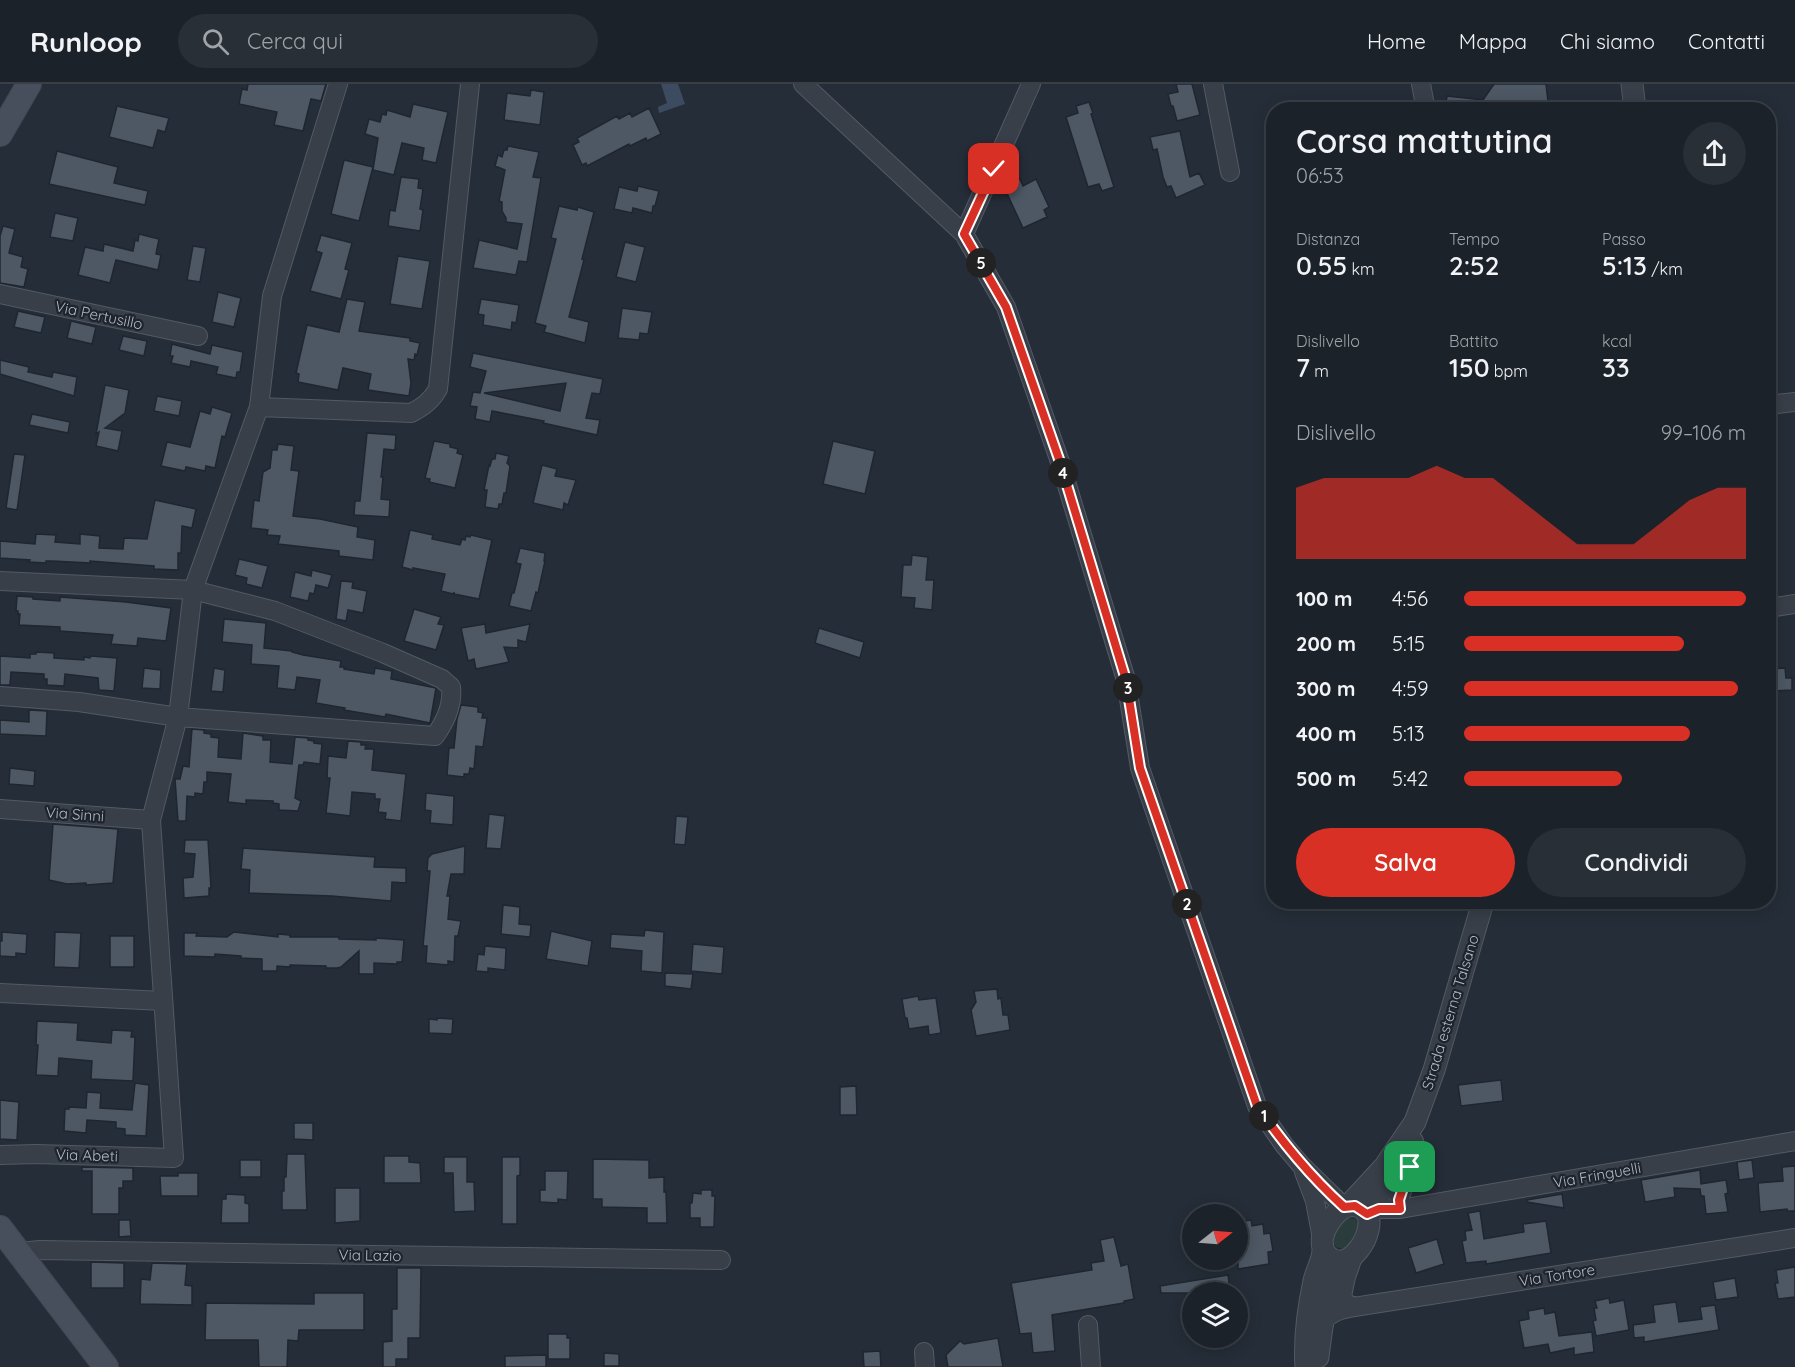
<!DOCTYPE html>
<html lang="it">
<head>
<meta charset="utf-8">
<style>
  body { margin:0; font-family:Quicksand,sans-serif; background:#292f36; color:#f1f3f6; height:100vh; display:flex; flex-direction:column; font-size:22px; white-space:nowrap }
  * { box-sizing:border-box; margin:0 }
  p { font-size:20px; color:#a0a4a8 }
  .icon { flex:none; width:33px; height:33px; fill:none; stroke:currentColor; stroke-width:2; stroke-linecap:round; stroke-linejoin:round }
  .map { position:relative; flex:1; overflow:hidden }
  .details { position:absolute; left:1266px; top:18px; width:510px; height:807px; display:flex; flex-direction:column; background:#1c222a; border-radius:24px; box-shadow:0 3px 15px #0003,0 0 0 2px #3a3f47 }
  .details>* { flex:none }
  .needle { width:39px; rotate:73deg }
  .buttons { position:absolute; left:1182px; top:1120px; display:grid; gap:12px }
  .buttons a { display:grid; place-items:center; width:66px; height:66px; border-radius:50%; background:#1c222a; box-shadow:0 3px 15px #0003,0 0 0 2px #3a3f47; font-size:30px }
  .pin { position:absolute; display:grid; place-items:center; width:51px; height:51px; color:#fff; margin:-26px; border-radius:12px; box-shadow:0 3px 9px #0006 }
  .km { position:absolute; width:30px; height:30px; margin:-15px; border-radius:50%; background:#222; color:#fff; font-size:16px; line-height:30px; text-align:center }
  .round { display:grid; place-items:center; flex:none; width:63px; height:63px; border-radius:32px; background:#292f36 }
  .overview { display:flex; align-items:center; justify-content:space-between; height:102px; padding:0 30px }
  h1 { font-size:33px; font-weight:600; line-height:45px }
  .stats { display:grid; grid-template-columns:repeat(3,1fr); gap:9px; height:102px; padding:6px 30px }
  .stats div { display:grid; align-content:center }
  .stats b { font-size:26px; font-weight:600 }
  .stats small { font-size:16px; font-weight:400 }
  .stats p { font-size:16px }
  .chart { height:168px; padding:12px 30px }
  .chart p { display:flex; justify-content:space-between }
  .chart svg { width:100%; height:108px; margin-top:6px; fill:#d93025; opacity:.7 }
  .button { display:flex; gap:12px; margin-top:auto; padding:12px 30px }
  .button a { flex:1; height:69px; border-radius:36px; background:#d93025; color:#fff; font-size:24px; font-weight:600; line-height:69px; text-align:center }
  .button a+a { background:#292f36; color:#f1f3f6 }
  ul { padding:0 30px; list-style:none; font-size:20px }
  li { display:grid; grid-template-columns:96px 72px 1fr; align-items:center; height:45px }
  li i { height:15px; border-radius:8px; background:#d93025 }
  header { display:flex; align-items:center; gap:36px; box-sizing:border-box; height:84px; padding:0 30px; background:#1c222a; border-bottom:2px solid #3a3f47 }
  header strong { font-size:28px }
  nav { display:flex; gap:33px; margin-inline-start:auto; font-size:21px }
  .search { width:420px; height:54px; background:#292f36; display:flex; align-items:center; gap:15px; box-sizing:border-box; padding:0 21px; border-radius:33px; color:#a0a4a8; font-size:22px }
  .map>svg:first-child { display:block }
</style>
</head>
<body>
<header>
<strong>Runloop</strong>
<div class="search"><svg class="icon" aria-label="search" viewBox="0 0 24 24"><circle cx="10" cy="10" r="6"/><path d="M15 15l6 6"/></svg>Cerca qui</div>
<nav><a>Home</a><a>Mappa</a><a>Chi siamo</a><a>Contatti</a></nav>
</header>
<div class="map">
<svg width="1795" height="1283" viewBox="0 0 1795 1283">
  <rect width="100%" height="100%" fill="#252d38"/>
  <path fill="#2a3c3c" d="M1345,1134l10,1 4,5v6l-12,18c-25,3 -9,-20 -2,-30z"/>
  <path fill="#3c4b60" d="M661,0h17l7,20 -26,9 -1,-6 9,-4z"/>
  <path fill="#4d5864" stroke="#1f2630" stroke-width="1.5" fill-rule="evenodd" d="M248,0h78l-5,17 -10,-2 -8,32 -29,-6 3,-13 -38,-8 3,-15 5,1z
    M1176,0h16l8,31 -23,6 -4,-15h-2l-3,-12 10,-2z
    M1494,0h52l3,26h-104l2,-14 36,4z
    M531,6l13,2 -4,33 -36,-5 3,-27 23,3z
    M1089,18l4,11 -2,1 23,73 -12,4 -3,-7 -11,3 -22,-70 12,-4 -2,-7z
    M413,20l35,8 -12,51 -14,-3 2,-12 -22,-5 -8,32 -21,-5 5,-32 -13,-4 4,-15 11,3 2,-8 4,1 1,-5 23,7z
    M117,22l52,12 -4,14 -7,-2 -5,18 -44,-11z
    M649,24l12,26 -14,7 -1,-3 -16,8 -1,-2 -42,22 -1,-3 -4,2 -9,-20 6,-3 -2,-4 40,-22 2,3 11,-6 2,4z
    M1180,47l10,46 9,-4 6,12 -29,13 -5,-12 -4,1 -4,-10 -6,-28 -4,1 -3,-13z
    M508,62l31,6 -6,25 8,1 -14,84 -8,-1 -3,14 -43,-7 6,-28 38,9 5,-25 -16,-2v-4l-4,-7v-9l-3,-1 6,-31 -10,-4 3,-11 4,2 2,-7h3z
    M57,67l61,16 -4,16 34,8 -3,14 -96,-21z
    M344,76l29,7 -14,54 -28,-7z
    M401,93l18,2 -1,9 5,1 -3,20 3,1 -3,21 -32,-5 2,-16 5,1z
    M1020,95l3,7 13,-7 13,28 -5,3 3,7 -24,11 -19,-41z
    M638,102l21,5 -4,15h-2l-1,7 -19,-5 -1,5 -18,-4 5,-22 18,4z
    M559,122l18,4 1,-3 16,5 -12,47 2,1 -15,57 20,5 -4,21 -41,-11 2,-6 -11,-3 21,-84 -5,-1z
    M55,129l23,5 -5,23 -23,-4z
    M3,142l12,3 -6,24 14,4 -2,10 7,2 -4,18 -24,-4v-47z
    M139,150l20,5 -3,15 5,1 -3,15 -42,-10 -6,23 -32,-8 7,-28 18,4 1,-7 29,7 2,-11 3,1z
    M321,151l31,8 -7,26 4,1 -8,29 -31,-8 12,-38 -6,-2z
    M625,158l20,5 -9,35 -20,-5z
    M193,162l13,2 -6,34 -13,-2z
    M398,172l32,5 -8,48 -32,-5z
    M218,208l23,6 -7,29 -22,-5z
    M347,215l18,3 -6,29 51,7v3l10,2 -3,12 -2,-1 -1,6 -6,-1 3,24 -2,13 -41,-6 3,-16 -28,-6 -5,22 -40,-8 1,-8 -3,-1 11,-48 32,7z
    M481,215l38,6 -3,18 -4,-1 -1,8 -28,-5 1,-10 -6,-1z
    M622,224l30,4 -4,22 -8,-1 -1,7 -21,-2z
    M18,227l27,6 -4,16 -27,-6z
    M71,237l25,6 -4,17 -25,-6z
    M123,252l24,5 -3,15 -25,-6z
    M172,260l38,10 2,-9 31,7 -3,20h-3l-1,6 -20,-4 2,-7 -27,-6 -1,6 -19,-4 2,-7h-3z
    M473,269l130,26 -3,15 -8,-1 -6,25 14,2 -3,15 -54,-12 1,-2 -52,-10 -2,11 -15,-3 2,-12 -7,-1 3,-14 7,1 6,-22 -16,-4zM566,299l-6,28 -76,-18z
    M0,276l29,7 -1,5 24,5 1,-5 24,5 -3,19 -74,-22z
    M105,301l24,5 -4,23 -20,15 17,3 -4,20 -22,-5 3,-14 -3,2z
    M157,312l25,5 -3,15 -25,-5z
    M212,323l20,6 -7,24 -3,-1 -7,32 -9,-2 -1,5 -19,-4 -1,4 -24,-5 6,-24 23,5 10,-36 10,3z
    M32,330l38,8 -2,11 -39,-8z
    M367,349l29,2 -1,15 -11,-1 -3,28h2l-2,22 9,1 -1,17 -35,-2 1,-14h5z
    M434,357l16,3v3l8,2 -1,4 6,2 -8,33 -26,-6 1,-3 -5,-1z
    M833,357l42,10 -10,43 -42,-10z
    M278,360l16,2 -3,24 8,1 -6,45 27,3 38,8 -1,10 18,3 -2,20 -34,-4v-5l-61,-7 2,-8 -13,-1 1,-5 -17,-2 3,-28 5,1 4,-29 7,-4 2,-18h5z
    M496,369l13,3 -2,7 3,3 -4,27h-2l-2,11h-3l-1,5 -13,-2 2,-17h-3l5,-25 1,1 2,-7h3z
    M14,370l11,1 -8,55 -11,-2z
    M542,381l15,4 -2,7 21,4 -8,25 -4,-2 -1,7 -30,-7z
    M155,416l41,9 -4,19 -10,-2 -1,27h-3v17l-24,-1v-3l-64,-5v2l-38,-2h-6v2l-17,-1 1,-2 -30,-2v-17l35,3 1,-10 20,1 -1,7 25,2v-10l20,2 -1,12 24,1 1,-11 23,1z
    M410,446l23,5 -1,4 28,6 2,-6 3,1 1,-4 4,1 1,-2 21,5 -13,59 -25,-5v-2l-1,2 -12,-3 4,-17 -32,-6v2l-11,-3z
    M520,464l25,5 -1,8h1l-7,32 -2,-1 -5,19 -22,-5 3,-13h2l7,-29 -5,-1z
    M912,471l16,2 -2,23h8l-2,30 -18,-2 1,-10 -14,-1 2,-32h8z
    M239,475l29,7 -6,22 -16,-4 1,-6 -12,-3z
    M312,486l20,5 -4,13 -12,-3 -2,9 -4,-1 -2,8 -18,-4 5,-25 16,4z
    M341,497l12,1 -1,6 15,3 -4,22 -15,-3 -2,11 -10,-2z
    M17,512l16,1v2l27,2v-4l66,5 45,6 -5,33 -28,-3 -1,8 -26,-2 2,-9 -53,-4v-4l-41,-2 1,-11h-2v-3h-2z
    M414,525l27,8 -3,7 6,1 -8,25 -32,-9z
    M224,535l42,4 -2,25 28,3v1l11,3 38,6 -1,6h4v2l30,5 1,-6 17,3 -1,8 45,9 -6,35 -44,-9 -1,3 -41,-7 1,-2 -29,-5 4,-23 -23,-3 -2,13 -18,-2 2,-22 -28,-2 1,-19 -30,-3z
    M485,540l1,9 44,-9 -4,18 -8,-2v8l-14,-1 5,15 -33,7 -2,-10 -6,2 -7,-33z
    M819,544l45,14 -4,16 -45,-15z
    M36,568l18,1v5l30,2v-3l6,1 1,-2 26,2 -3,33 -15,-1 -1,-12 -33,-4 -1,12 -17,-1v-6h-3v-5l-33,-2 -1,13h-10v-29l30,2v-4h6z
    M144,584l17,2 -1,19 -18,-1z
    M214,584l11,2 -2,22 -12,-1z
    M1785,584l1,10h6v12l-18,1 -1,-10 -5,1v-13z
    M461,621l17,2v5l5,1 -1,5h5l-4,29 -7,-1 -2,23 -4,-1 -1,6h-5v3l-17,-2 2,-27h5l3,-29z
    M29,626l18,1 -1,25 -46,-2v-14l29,2z
    M192,645l12,1v3l7,1v3l8,1 -1,19 23,2 2,-26 20,3v4h8l-1,22 22,2 3,-27 13,1v2l6,1v2l8,1 -2,20 -16,-2 -1,3h-4l-4,33 6,3 -3,10 -19,-1v-6l-6,-1v-2l-27,-1v4l-18,-2 3,-28 -24,-2v10h-3l-1,12 -8,-1v4l-8,-1 -1,25h-8l-3,-42h5l3,-13 6,1z
    M348,657l13,1v3h5l-1,4h9l-2,21 34,4 -5,47 -16,-2 1,-6 -8,-1 2,-13h-5v-5l-23,-2 -2,24 -24,-3 4,-35h-3l1,-22 18,2z
    M10,684l25,3 -1,15 -25,-2z
    M426,709l28,3 -1,29 -23,-2 1,-12 -6,-1z
    M489,730l16,2 -4,33 -15,-1z
    M676,732l12,1 -3,28 -11,-1z
    M53,740l65,5 -5,54 -27,2v-2l-19,1 -18,-4z
    M185,756h23l3,48h-2v8l-25,2 -1,-20 10,-1 2,-23 -11,-1z
    M465,762l-1,28h-13l-4,22h3l-2,23 13,2 -3,15h-3l-1,26 -6,-1v4l-22,-2 1,-17h-4l7,-75h-3l1,-13 4,-4z
    M243,764l132,9 -1,10 32,1v15l-14,-1 -1,19 -59,-5 -83,-3 1,-23 -9,-1z
    M503,821l17,2 -1,17 12,1 -1,12 -29,-3z
    M645,846l19,2 -2,41 -21,-2 1,-20 -32,-3 1,-14 33,2z
    M551,847l41,10 -4,25 -42,-7z
    M2,848l25,2 -1,20 -10,-1v4l-16,-1v-15h2z
    M55,848l26,1 -2,35 -25,-1z
    M234,848l44,5v-3l12,1v2h49v2l37,1v-2l28,2 -2,22h-5v2l-23,-1v11h-15v-23l-18,16 -4,1h-11v-2l-36,-1v2l-13,-1v5h-15v-12l-21,-1v-2l-26,-2v3l-31,-1v-23h13l-1,3 31,1z
    M110,852h24v31h-24z
    M693,860l31,3 -2,27 -31,-3z
    M485,862l21,2 -1,22 -17,-2v4l-12,-1 2,-17 6,1z
    M665,889l28,1 -2,15 -26,-3z
    M997,905l1,10 3,-1 2,17h5l2,15 -34,6 -5,-26 5,-8 -2,-11z
    M918,912l1,4 17,-2 5,35 -12,2 -1,-9 -19,3 -2,-11h-2l-3,-19z
    M437,934l16,1 -1,15 -23,-1v-14l8,1z
    M37,937l41,2 -1,17 34,3 1,-13 20,1 -1,6h4l-2,44 -42,-2 1,-18 -33,-3 -1,18 -22,-1 2,-30h-2z
    M1501,996l2,21 -42,5 -3,-21z
    M135,999l14,2 -3,51 -21,-1v-6l-9,-1v-6l-29,-2 -1,13 -22,-2 1,-22h4v-2l17,1 1,-16 14,1 -1,15 32,2z
    M856,1002l1,29h-17v-28z
    M0,1016l19,2 -2,38 -17,-1z
    M294,1039h19v17l-19,-1z
    M287,1070h18l2,56h-25v-19h2v-14h2z
    M384,1072h25v6l11,1 1,20h-37z
    M444,1073h23v25h7l1,29 -21,1 -1,-39h-9z
    M502,1073h18v18l-3,1v48h-15z
    M593,1075l56,1v18l15,-1v15h2l1,31h-20v-15l-45,-1v-8h-9z
    M240,1076h21v17h-21z
    M1752,1076l2,18 -15,2 -2,-18z
    M1795,1082v45h-8v-2l-27,3 -2,-29 25,-2 -1,-14z
    M82,1083l51,1v13h-10v7h-4v26h-27v-43h-10z
    M1700,1086l1,14 25,-4 2,13 -3,1 3,18 -22,2 -2,-18h-3l-1,-7 -26,-1 1,9 -30,5 -4,-22z
    M545,1087h23l-1,29 -9,-1v4l-18,-1v-12h5z
    M178,1089h20v23h-37l-1,-20h18z
    M335,1104h25v33l-25,2z
    M701,1106h11v6h3l-1,31h-14v-9h-10v-15h2l1,-10 8,1z
    M226,1110l19,1v8l4,1v19h-28l1,-24h4z
    M1562,1110l2,14 -37,-6v-2z
    M1480,1127l4,28 40,-7 -1,-8 23,-3 5,32 -65,11v-3l-20,2 -4,-22 4,-1 -1,-9 7,-1 -4,-17z
    M119,1136h11l1,16 -12,1z
    M1251,1136l1,6 11,-2 1,10 6,-1 3,18 -5,1 1,12 -31,5v-31h2l-2,-16z
    M1114,1153l7,29 7,-2 6,35 -10,2v2l-72,12 3,36 -22,2 -2,-20 -11,1 -9,-51 81,-13 -1,-7 13,-2 -4,-21z
    M1437,1155l7,25 -28,9 -8,-25z
    M91,1178l33,1v25h-33z
    M152,1179l35,1 -2,21 7,1v19l-52,-1 1,-25 9,1z
    M1795,1183v30l-17,2 -3,-16h3l-2,-13z
    M397,1184h24l-1,70h-12v21h-12v8h-13v-25l9,-1v-32h5z
    M1228,1191l2,14 -25,4h-44l-1,-7z
    M1735,1194l3,19 -22,3 -3,-18z
    M314,1209h50v37h-65l-1,11 -10,-1 -1,27h-28l-1,-27h-53l1,-37 108,1z
    M1609,1214l1,5 14,-3 5,30 -33,6 -3,-15 3,-1 -2,-12h3l-2,-7z
    M1676,1218l3,20 23,-3 -2,-12 15,-2 4,25 -75,12v-5l-10,1 -1,-13 22,-3 -2,-17z
    M1544,1224l1,6 10,-2 4,24 33,-4 2,20 -20,3v-7l-24,5 -2,-9 -24,4 -5,-27 10,-2 -1,-8z
    M548,1250h19v4h3v21h-22z
    M998,1254l5,29h-55l-2,-12 14,-14 4,3z
    M880,1267l1,16h-17l-1,-15z
    M604,1269l15,1v12h-15z
    M546,1271v12h-41v-11z"/>
  <g fill="none" stroke-linecap="round" stroke-linejoin="round">
    <defs>
      <path id="minor" d="M803,0l161,150 42,73 54,155 66,218 14,88 117,338 27,39 17,20 43,42
        M1213,0l17,88
        M1421,0l3,16
        M964,150l67,-150
        M0,210l198,42
        M1768,321l27,-3
        M259,323l152,6c12,-6 20,-12 27,-24l32,-305
        M0,497l193,9 82,21 108,42 59,26 9,8c2,17 -6,35 -16,49l-257,-19 -99,-15 -79,-6
        M1768,524l27,-4
        M0,725l151,11
        M0,909l163,8
        M0,1071l36,-1 138,4 -23,-338 27,-103 15,-127 66,-183 13,-111 66,-212
        M1304,1088l11,29 7,38
        M1400,1125l-1,-9 11,-33 4,-26
        M1367,1130l12,-5h21l395,-68
        M19,1168l21,-2 681,10
        M1353,1173l-7,20 -4,19 4,7 8,4
        M1323,1237c9,-9 18,-12 31,-14l441,-69
        M1088,1241l3,42
        M924,1268l1,15"/>
      <path id="tertiary" d="M1632,0l3,26
        M1349,1121l36,-39 30,-44 19,-52 49,-168
        M1366,1128l35,-44 4,-9
        M1318,1273c4,-33 8,-66 24,-96
        M1306,1283c-2,-29 2,-58 8,-86 2,-10 9,-21 9,-31 0,-5 -2,-8 0,-14 4,-16 24,-42 42,-25 16,17 -20,74 -42,39"/>
      <path id="secondary" d="M0,50l29,-50
        M0,1144l106,139"/>
    </defs>
    <use href="#minor" stroke="#535a64" stroke-width="20"/>
    <use href="#tertiary" stroke="#535a64" stroke-width="23"/>
    <use href="#secondary" stroke="#414852" stroke-width="26"/>
    <use href="#minor" stroke="#383f49" stroke-width="18"/>
    <use href="#tertiary" stroke="#383f49" stroke-width="21"/>
    <use href="#secondary" stroke="#474f5c" stroke-width="24"/>
  </g>
  <g fill="none" stroke-linecap="round" stroke-linejoin="round">
    <defs>
      <path id="route" d="M994,85l-30,65 42,73 54,155 66,218 14,88 117,338c27,38 52,69 87,101l11,-1 12,8 12,-5h21l-1,-9 11,-33"/>
    </defs>
    <use href="#route" stroke="#fff" stroke-width="12"/>
    <use href="#route" stroke="#d93025" stroke-width="8"/>
  </g>
  <g text-anchor="middle" dominant-baseline="central" stroke-width="4.5" stroke-linejoin="round" paint-order="stroke">
    <g font-size="15" fill="#b3bac5" stroke="#1d242e">
      <text transform="translate(99 231) rotate(12)">Via Pertusillo</text>
      <text transform="translate(75 730) rotate(4)">Via Sinni</text>
      <text transform="translate(1450 928) rotate(-73)">Strada esterna Talsano</text>
      <text transform="translate(87 1071) rotate(2)">Via Abeti</text>
      <text transform="translate(1597 1091) rotate(-10)">Via Fringuelli</text>
      <text transform="translate(370 1171) rotate(1)">Via Lazio</text>
      <text transform="translate(1557 1191) rotate(-9)">Via Tortore</text>
    </g>
  </g>
</svg>
<div class="buttons">
<a><svg class="needle" viewBox="-14 -14 28 28"><path d="M0-13l5 13h-10z" fill="#e53935"/><path d="M0 13l5-13h-10z" fill="#a0a4a8"/></svg></a>
<a><svg class="icon" aria-label="layers" viewBox="0 0 24 24"><path d="M12 4l9 5-9 5-9-5zM3 14l9 5 9-5"/></svg></a>
</div>
<div class="pin" style="left:1410px;top:1083px;background:#1e9e55"><svg class="icon" aria-label="arrive" viewBox="0 0 24 24"><path d="M6 21V4h12l-3 4 3 4H6"/></svg></div>
<div class="pin" style="left:994px;top:85px;background:#d93025"><svg class="icon" aria-label="check" viewBox="0 0 24 24"><path d="M5 12l5 5 9-10"/></svg></div>
<b class="km" style="left:1264px;top:1032px">1</b>
<b class="km" style="left:1187px;top:820px">2</b>
<b class="km" style="left:1128px;top:604px">3</b>
<b class="km" style="left:1063px;top:389px">4</b>
<b class="km" style="left:981px;top:179px">5</b>
<section class="details">
<div class="overview"><div><h1>Corsa mattutina</h1><p>06:53</p></div><a class="round"><svg class="icon" aria-label="share" viewBox="0 0 24 24"><path d="M12 15V3M7 8l5-5 5 5M5 13v7h14v-7"/></svg></a></div>
<div class="stats">
<div><p>Distanza</p><b>0.55<small> km</small></b></div>
<div><p>Tempo</p><b>2:52</b></div>
<div><p>Passo</p><b>5:13<small> /km</small></b></div>
</div>
<div class="stats">
<div><p>Dislivello</p><b>7<small> m</small></b></div>
<div><p>Battito</p><b>150<small> bpm</small></b></div>
<div><p>kcal</p><b>33</b></div>
</div>
<div class="chart"><p><span>Dislivello</span>99–106 m</p>
<svg viewBox="0 0 160 44" preserveAspectRatio="none"><path d="M0 44V15L10 11L20 11L30 11L40 11L50 6L60 11L70 11L80 20L90 29L100 38L110 38L120 38L130 29L140 20L150 15L160 15V44z"/></svg>
</div>
<ul>
<li><b>100 m</b>4:56<i style="width:100%"></i></li>
<li><b>200 m</b>5:15<i style="width:78%"></i></li>
<li><b>300 m</b>4:59<i style="width:97%"></i></li>
<li><b>400 m</b>5:13<i style="width:80%"></i></li>
<li><b>500 m</b>5:42<i style="width:56%"></i></li>
</ul>
<div class="button"><a>Salva</a><a>Condividi</a></div>
</section>
</div>
</body>
</html>
